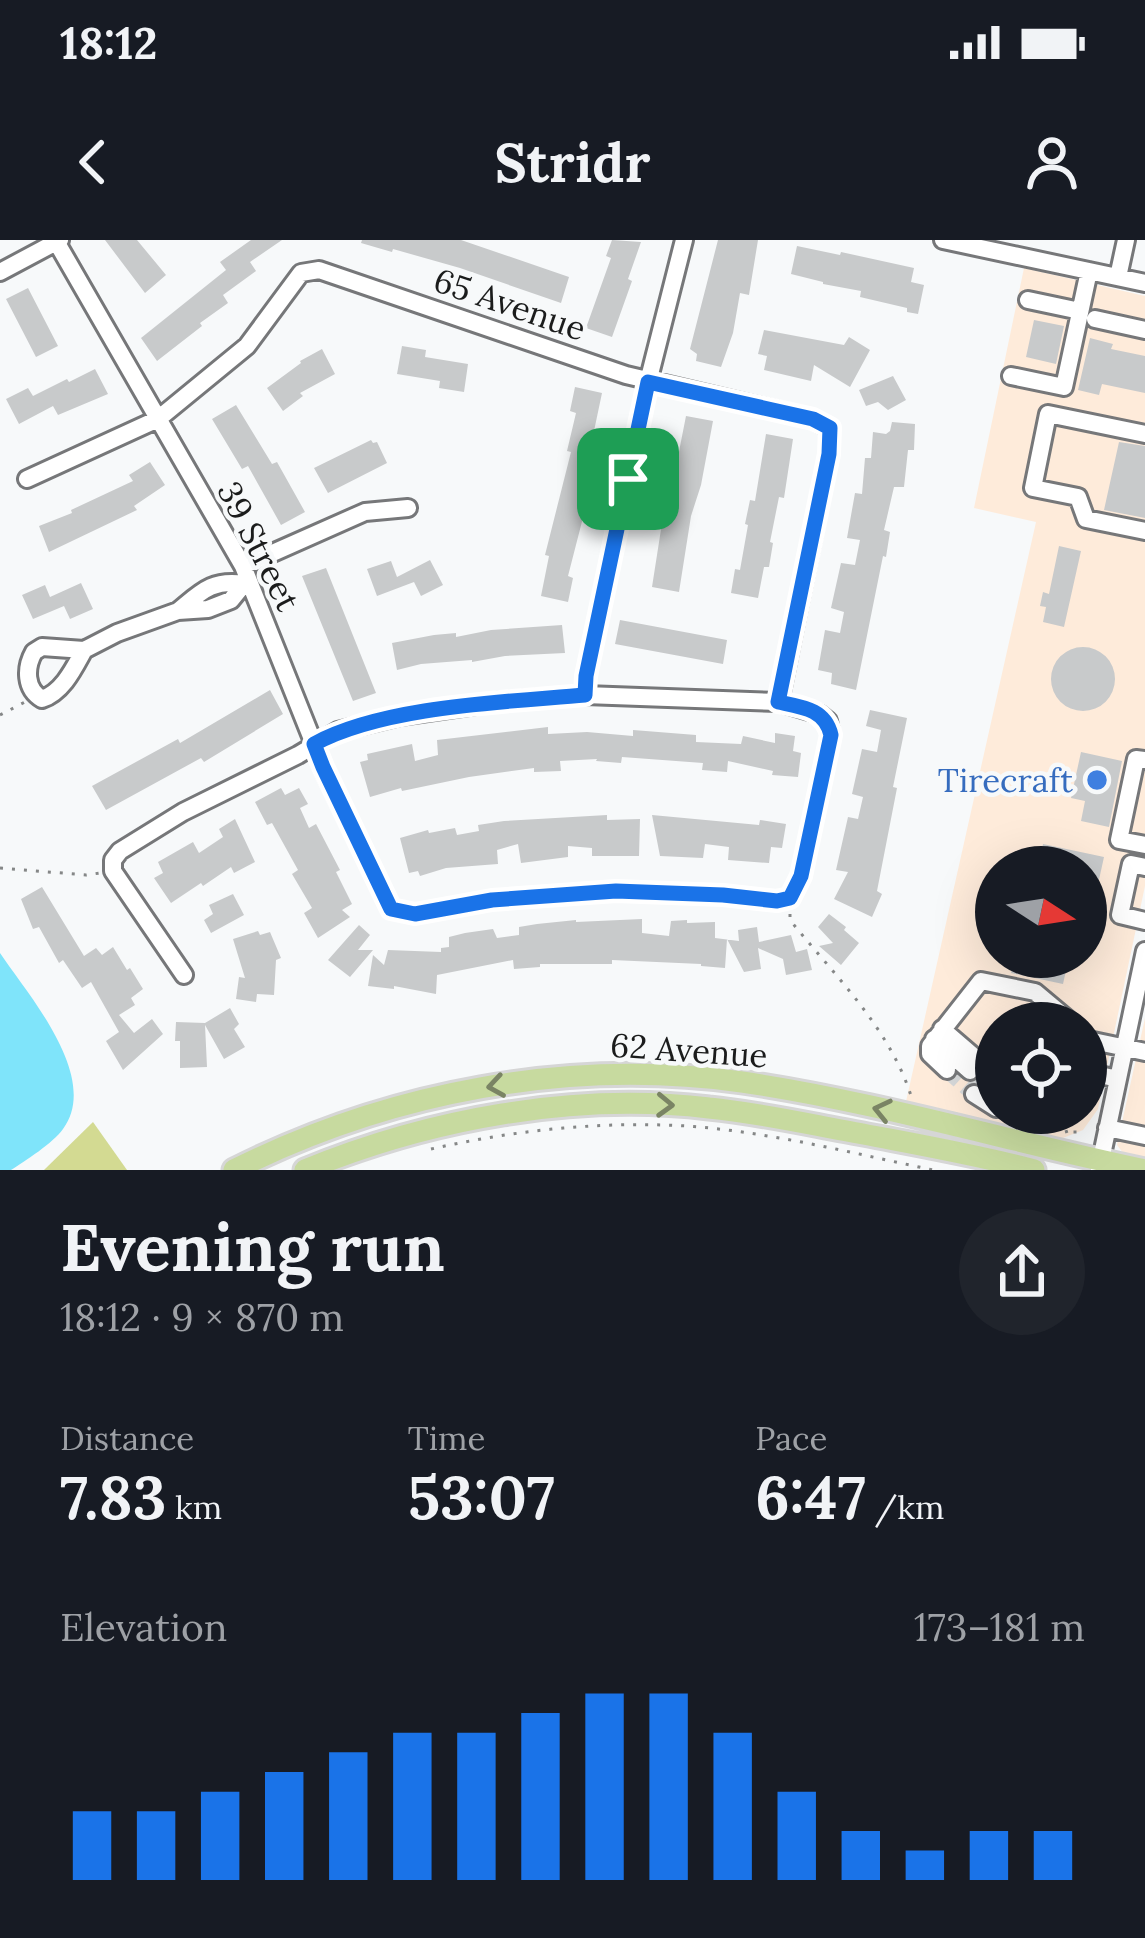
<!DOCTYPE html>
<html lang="en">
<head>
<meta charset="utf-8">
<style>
  body { margin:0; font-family:Lora,serif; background:#20242c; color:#f1f3f6; height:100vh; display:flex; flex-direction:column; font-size:45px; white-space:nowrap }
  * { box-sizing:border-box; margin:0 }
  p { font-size:39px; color:#9ea1a6 }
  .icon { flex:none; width:66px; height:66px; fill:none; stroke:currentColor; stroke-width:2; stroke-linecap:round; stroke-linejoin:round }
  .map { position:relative; height:930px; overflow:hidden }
  .details { display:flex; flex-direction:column; background:#171b24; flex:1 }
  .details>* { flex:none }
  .needle { width:78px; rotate:102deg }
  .controls { position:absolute; left:975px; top:606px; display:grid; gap:24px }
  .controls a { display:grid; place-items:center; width:132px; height:132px; border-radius:50%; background:#171b24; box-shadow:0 12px 48px #0002; font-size:60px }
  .pin { position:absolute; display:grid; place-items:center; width:102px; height:102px; color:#fff; margin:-51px; border-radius:24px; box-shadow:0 6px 18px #0006 }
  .round { display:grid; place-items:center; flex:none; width:126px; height:126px; border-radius:63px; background:#20242c }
  .headline { display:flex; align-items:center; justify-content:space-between; height:204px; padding:0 60px }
  h1 { font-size:66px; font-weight:800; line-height:90px }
  .metrics { display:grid; grid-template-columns:repeat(3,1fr); gap:18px; height:204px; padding:12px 60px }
  .metrics div { display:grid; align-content:center }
  .metrics b { font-size:60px; font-weight:800 }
  .metrics small { font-size:33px; font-weight:400 }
  .metrics p { font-size:33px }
  .chart { height:336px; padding:24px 60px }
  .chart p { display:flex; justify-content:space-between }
  .chart svg { width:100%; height:216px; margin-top:12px; stroke:#1a73e8; stroke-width:6 }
  .status { display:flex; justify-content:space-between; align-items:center; height:84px; padding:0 60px; background:#171b24; direction:ltr }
  .status svg { height:33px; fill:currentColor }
  header { display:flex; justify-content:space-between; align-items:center; height:156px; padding:0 60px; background:#171b24; font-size:54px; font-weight:800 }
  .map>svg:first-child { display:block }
</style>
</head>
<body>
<div class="status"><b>18:12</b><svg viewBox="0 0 49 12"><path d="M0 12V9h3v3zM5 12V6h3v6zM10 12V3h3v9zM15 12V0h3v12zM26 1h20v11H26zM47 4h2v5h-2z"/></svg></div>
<header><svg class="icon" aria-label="back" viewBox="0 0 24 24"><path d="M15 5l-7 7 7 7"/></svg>Stridr<svg class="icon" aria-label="person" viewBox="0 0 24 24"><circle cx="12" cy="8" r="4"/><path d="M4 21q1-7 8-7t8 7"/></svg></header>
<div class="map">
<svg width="1145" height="930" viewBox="0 0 1145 930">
  <rect width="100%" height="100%" fill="#f7f9fa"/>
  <path fill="#feebda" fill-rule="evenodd" d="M1024,28l121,28v590l-47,223 -15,21 -20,8 -18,-2 -140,-30 131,-584 -62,-14zM996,627h90v90h-90zM996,783h90v90h-90z
    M1145,778v143l-18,-3 -10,-13z"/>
  <path fill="#d3da92" d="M93,882l34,48h-83z"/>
  <path fill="#7fe4fa" d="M0,713c28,42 101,124 63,176 -10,14 -38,32 -52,41h-11z"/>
  <path fill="#c8cacb" d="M105,0h32l29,35 -21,18z
    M251,0h31l-32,22 6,9 -33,24 5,8 -28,20 2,3 -45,35 -16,-23 85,-68 -6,-8z
    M362,0h99l108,37 -8,26 -101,-35 -67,-19 -1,3 -31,-9z
    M612,0l29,2 -13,37 4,2 -20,56 -26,-9 25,-70 -5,-2z
    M718,0h40l-9,55 -9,-2 -7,40 -12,34 -25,-6 1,-7 -7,-5z
    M797,6l43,9 1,-3 73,16 -3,14 13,3 -6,29 -11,-2v-4l-47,-11 1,-6 -38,-7v-2l-32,-8z
    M28,48l30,58 -22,11 -30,-58z
    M1034,80l30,6 -8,38 -30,-7z
    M764,90l80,15 5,-8 21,13 -20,37 -36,-22 -3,16 -47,-11 3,-14 -9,-2z
    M1090,98l23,6 -2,5 34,7v37l-43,-9 -3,11 -21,-5z
    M402,106l24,4 -1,7 43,7 -4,28 -25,-4 1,-7 -43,-7z
    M322,109l13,25 -35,19 3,3 -20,15 -16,-23 34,-25 -1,-2z
    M95,129l13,25 -50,21 -5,-9 -34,18 -13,-25 22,-11 5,8 34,-17 2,3z
    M893,136l13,24 -18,10 -10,-8 -12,4 -7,-16z
    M575,147l27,6 -8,38 6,2 -7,33 3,1 -28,109 5,2 -5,24 -27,-6 8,-40 -4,-1 26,-103 -4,-1 9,-38 -6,-2z
    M236,165l36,59 5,-2 28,50 -24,13 -33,-59 -6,3 -30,-50z
    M686,176l27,5 -12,64 -10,31 -12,76 -27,-5 10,-64 10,-36z
    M892,182l23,2 -1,26h-6l-4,37h-10l-10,43 6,2 -4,25 -3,-1 -27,134 -25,-6 1,-11 -14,-3 7,-40 15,3 4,-21 -13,-4 10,-45 14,2 5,-25 -13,-2 8,-45 7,1 3,-36h6l2,-26 13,2 4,-3z
    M766,194l27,5 -9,59 -5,-1 -9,45 3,1 -4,24h-5l-6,31 -27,-5 4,-24 5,1 8,-45 -3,-1 5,-24 5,1z
    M371,200l2,3 4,-1 10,21 -59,30 -14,-25z
    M1119,202l26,4v72l-41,-8z
    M150,222l15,23 -31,21 3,4 -88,42 -10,-26 33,-13 -1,-3 62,-29 -4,-6z
    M1059,306l22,5 -17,76 -21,-5 3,-15 -6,-1 3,-14 6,2z
    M430,320l13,25 -22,11 -7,-14 -37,14 -10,-27 24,-8 6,16z
    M326,328l50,125 -23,8 -51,-125z
    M81,343l12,26 -23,10 -6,-13 -31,13 -11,-24 23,-10 5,12z
    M620,380l107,20 -4,24 -108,-20z
    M562,385l3,28 -60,3 -33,6v-2l-51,4 -24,6 -5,-27 42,-8 22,-2v4l35,-7z
    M1051 439a32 32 0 1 1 64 0a32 32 0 1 1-64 0Z
    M270,450l13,24 -79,48 -3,-4 -95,52 -14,-24 86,-47 2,4z
    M870,470l37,8 -14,69 4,1 -20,103 5,3 -10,23 -38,-18 14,-27 -12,-2 12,-53 10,2 5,-22 -11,-3 10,-45 15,3 4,-22 -15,-4z
    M548,487v7l39,-2 46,4v-6l63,5v7l45,2 2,-8 32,7v-10l20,3 -2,15 8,2 -3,24 -26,-2 1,-4 -45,-10 -1,11 -25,-2 1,-7 -81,-6 -1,6 -25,-2 1,-2 -37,2 1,10 -27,1v-4l-65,9 -67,14 -1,-3 -31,9 -10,-35 8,-2 -1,-6 45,-10 3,17 23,-6 -1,-15z
    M1081,512l41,9 -13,66 -28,-6 4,-20 -14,-3z
    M281,548l4,7 14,-7 9,16 -8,4 9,20 7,-4 24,46 -4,2 16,32 -10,6 8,7 -32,21 -14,-25 8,-5 -20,-34 6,-4 -26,-47 -5,2 -12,-23z
    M607,575v5l33,-1 -1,37h-47v-8l-24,-2v11l-47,6 -3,-19 -21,6 1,14 -52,4 -26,8 -2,-5 -9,2 -9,-35 28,-8 1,3 26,-5 2,7 22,-4 -1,-6 26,-4z
    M652,575l107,10 1,-5 26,4 -4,24 -11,-1 -2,16 -41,-3 1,-13 -24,-3 -2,14 -43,-2z
    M235,579l20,43 -21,11 -3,-6 -28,19 -2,-3 -30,20 -17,-25 9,-5 -5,-11 35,-20 6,11 24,-16 -4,-8z
    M1043,604l61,13 -13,59h-5v-49h-48z
    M42,647l42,69 12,-8 6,7 11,-8 14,23 3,-2 13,21 -12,9 4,7 -16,10 15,18 18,-14 11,15 -40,36 -17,-29 13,-9 -28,-50 -9,6 -19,-28 -4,3 -20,-36 -6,2 -12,-30z
    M233,654l11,21 -33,18 -7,-13 9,-6 -4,-9z
    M829,674l17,13 -2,3 15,13 -18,22 -22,-19 14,-3 -15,-16z
    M642,679v14l27,3 2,-15 16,-1v3l28,-1v16l24,3 -1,-11 19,-3 2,15 32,-7 5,17 11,-3 5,21 -26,5 -3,-16 -25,-11 3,21 -17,3 -17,-33 -2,29 -24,-2v-2l-89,-4v4h-72v3l-26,2 -1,-9 -76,15 -1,19 -42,-8v3l-26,-3 5,-31 11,10 4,-15 53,2v-4l8,-1v-10l16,-4 28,-4 4,9 22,-3v-8l18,-3 39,-4v2z
    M359,685l11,10 -12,15h15l-23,27 -22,-17z
    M258,691l2,4 10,-3 11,26 -5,2 -2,35 -17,-1 -1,8 -20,-3 3,-22 6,1 -12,-39z
    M1015,717h54l-6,27 -52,-11z
    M230,768l9,16 -5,5 11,18 -21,12 -19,-34 2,42 -27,1v-27h-5l1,-19 29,1z"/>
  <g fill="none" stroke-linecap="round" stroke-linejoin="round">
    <path stroke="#d6d8d9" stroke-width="16" stroke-dasharray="16 8" stroke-linecap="butt" d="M947,830l27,24
      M970,831l26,21"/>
    <defs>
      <path id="minor" d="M943,0l202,43
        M57,3l186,323 71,178 9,24 68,141 24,5 77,-14 124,-9 107,4 54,6 13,-3 11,-22 30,-141 -3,-14 -9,-7 -40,-12 -194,-7 -89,7 -96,14 -62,15 -40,24 -115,57 -63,39 -7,9v11l71,104
        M0,32l60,-32
        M1118,37l8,-37
        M1028,60l52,11
        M1095,79l50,11
        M1011,136l53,11 25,-116
        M1145,194l-97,-20 -15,74 45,9 8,22 59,12
        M27,239l131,-60 89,-73 54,-73 18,-3 307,105 187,44 17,10 -1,25 -50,248
        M243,326l122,-54 43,-4
        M178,371c23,-19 34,-32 66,-27
        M84,410c-10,18 -21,42 -42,49 -17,-10 -17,-31 -8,-47l8,-5 42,3 33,-17 61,-22 30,-2 23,-9 13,-16 4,-2
        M585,455l1,-19 62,-294 36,-142
        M1145,520l-9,-1 -17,81 26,5
        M1145,627l-14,-3 -11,51 25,6
        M942,789l43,37
        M934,799l36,32
        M947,830l-17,-16v-8l51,-65 54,11 37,31
        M1118,839l-32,-7 7,-31 52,11
        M974,854l22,14
        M1107,888l38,8
        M1099,929l46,-218"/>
      <path id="major" d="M234,930c155,-78 335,-112 508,-88 136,20 269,60 403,88
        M305,930c124,-51 269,-78 404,-62 52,5 103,17 154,26 57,11 115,21 171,36"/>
    </defs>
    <use href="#minor" stroke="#767779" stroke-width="22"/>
    <use href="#major" stroke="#d6d6d6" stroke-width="27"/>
    <path stroke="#858787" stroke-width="3" stroke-dasharray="3 9" stroke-linecap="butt" d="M0,475l25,-13
      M0,628l86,7 14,-2
      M790,674v6c44,55 101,109 122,179
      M1065,892l10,-3v9
      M431,909c85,-19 169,-28 256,-23 83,6 165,27 246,44"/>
    <use href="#minor" stroke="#fff" stroke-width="16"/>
    <use href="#major" stroke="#c7da9f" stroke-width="21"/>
  </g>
  <defs><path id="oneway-chevron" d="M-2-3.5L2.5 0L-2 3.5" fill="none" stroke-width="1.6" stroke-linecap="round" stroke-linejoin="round" transform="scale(3)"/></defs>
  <g stroke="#7a8464">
    <use href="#oneway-chevron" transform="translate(496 846) rotate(171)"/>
    <use href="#oneway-chevron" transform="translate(665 865) rotate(2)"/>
    <use href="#oneway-chevron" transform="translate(882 870) rotate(-167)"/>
  </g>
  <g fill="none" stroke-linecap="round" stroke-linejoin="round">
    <defs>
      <path id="route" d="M648,142l165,37 17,9 -1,26 -51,248c24,5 47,7 53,33l-30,141 -11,22 -13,3 -54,-6 -107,-4 -124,9 -77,14 -24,-5 -68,-142 -9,-23c69,-38 192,-42 271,-49l1,-19z"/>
    </defs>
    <use href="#route" stroke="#fff" stroke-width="24"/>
    <use href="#route" stroke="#1a73e8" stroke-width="15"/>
  </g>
  <circle fill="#3f7fe0" stroke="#f7f9fa" stroke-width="4.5" cx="1097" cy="540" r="12"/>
  <g text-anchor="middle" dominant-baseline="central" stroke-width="9" stroke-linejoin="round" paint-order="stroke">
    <g font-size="33" fill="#1b1c1c" stroke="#f7f9fa">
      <text transform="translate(510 64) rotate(19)">65 Avenue</text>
      <text transform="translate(259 306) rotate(63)">39 Street</text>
      <text transform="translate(689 810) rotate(4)">62 Avenue</text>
    </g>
    <g font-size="33" fill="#366cbe" stroke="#f7f9fa" text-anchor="end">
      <text x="1073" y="540">Tirecraft</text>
    </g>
  </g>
</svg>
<div class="controls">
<a><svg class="needle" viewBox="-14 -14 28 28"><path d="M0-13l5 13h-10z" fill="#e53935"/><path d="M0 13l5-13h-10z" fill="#9ea1a6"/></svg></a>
<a><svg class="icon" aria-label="locate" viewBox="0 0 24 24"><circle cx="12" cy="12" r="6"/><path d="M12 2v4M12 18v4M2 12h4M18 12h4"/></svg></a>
</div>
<div class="pin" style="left:628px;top:239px;background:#1e9e55"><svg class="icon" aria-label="arrive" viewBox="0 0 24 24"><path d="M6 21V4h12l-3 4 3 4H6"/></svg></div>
</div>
<section class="details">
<div class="headline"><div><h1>Evening run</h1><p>18:12 · 9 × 870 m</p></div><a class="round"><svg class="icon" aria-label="share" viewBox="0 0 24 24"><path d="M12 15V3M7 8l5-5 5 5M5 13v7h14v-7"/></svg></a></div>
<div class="metrics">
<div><p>Distance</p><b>7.83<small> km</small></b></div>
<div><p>Time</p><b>53:07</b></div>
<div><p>Pace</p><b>6:47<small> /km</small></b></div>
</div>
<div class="chart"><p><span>Elevation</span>173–181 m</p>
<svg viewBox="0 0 160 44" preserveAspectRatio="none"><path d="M5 44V30M15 44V30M25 44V26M35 44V22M45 44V18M55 44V14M65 44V14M75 44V10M85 44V6M95 44V6M105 44V14M115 44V26M125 44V34M135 44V38M145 44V34M155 44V34"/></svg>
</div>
</section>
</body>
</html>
